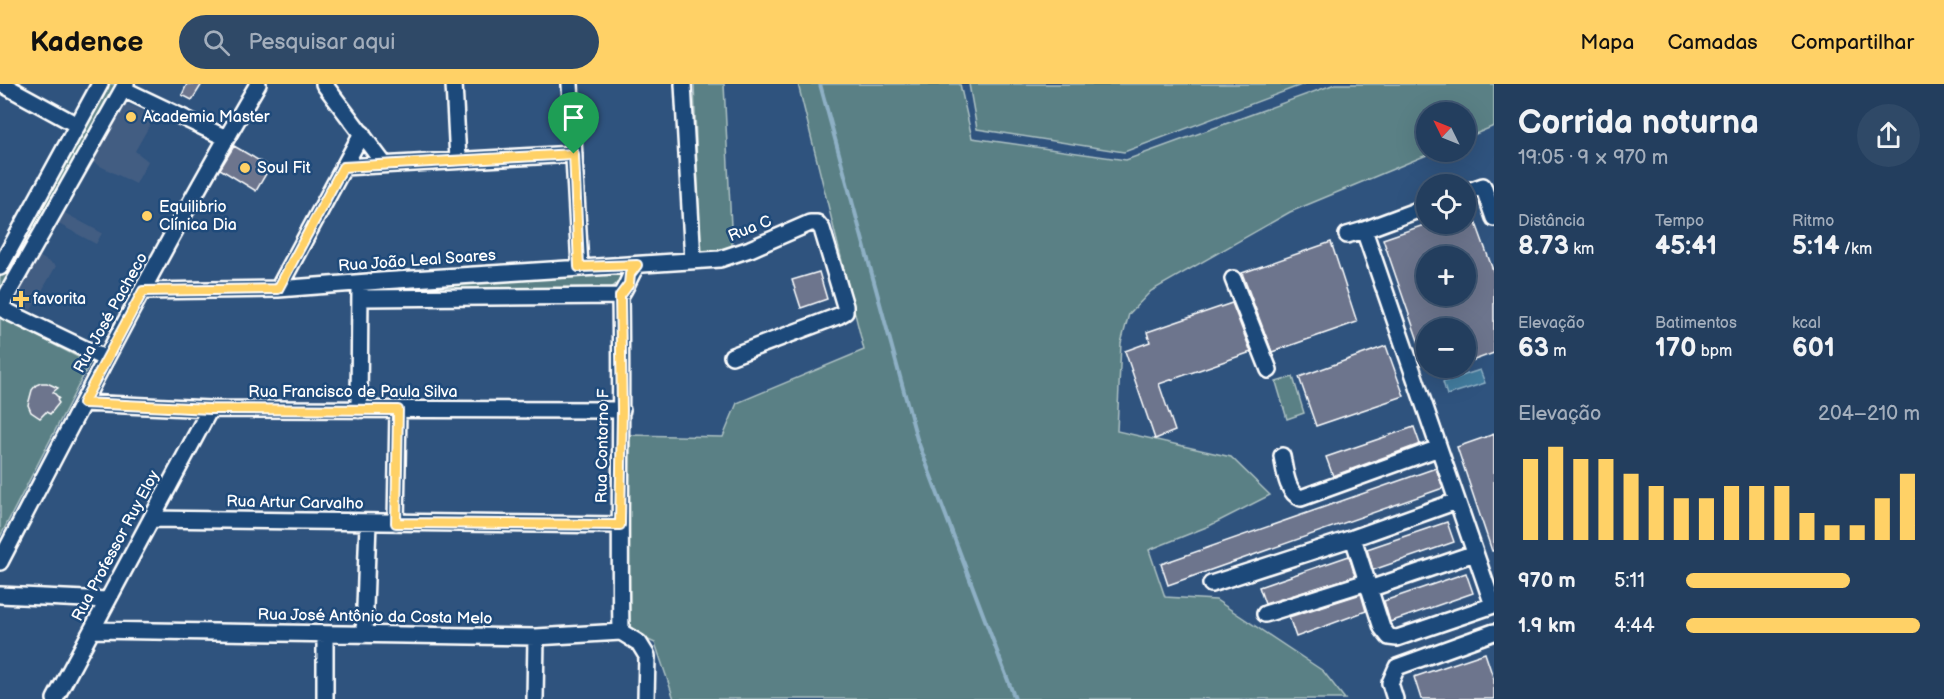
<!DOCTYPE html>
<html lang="pt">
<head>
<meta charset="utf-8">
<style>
  body { margin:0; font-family:"Balsamiq Sans",sans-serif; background:#2f4967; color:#f1f3f6; height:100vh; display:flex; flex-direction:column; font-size:22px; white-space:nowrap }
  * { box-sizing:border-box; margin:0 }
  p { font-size:20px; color:#a3aebc }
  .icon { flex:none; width:33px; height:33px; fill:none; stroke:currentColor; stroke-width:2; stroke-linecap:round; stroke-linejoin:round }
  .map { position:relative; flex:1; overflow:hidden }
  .panel { display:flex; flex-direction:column; background:#233e5e; width:450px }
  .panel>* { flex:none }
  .needle { width:39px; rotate:313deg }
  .controls { position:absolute; left:1416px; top:18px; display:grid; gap:12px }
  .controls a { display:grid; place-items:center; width:60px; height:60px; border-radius:50%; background:#233e5e; box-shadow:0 6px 24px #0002,0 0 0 2px #405773; font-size:30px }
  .pin { position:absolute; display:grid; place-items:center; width:51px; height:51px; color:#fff; margin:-62px -26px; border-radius:50% 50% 50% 0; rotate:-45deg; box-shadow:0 0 6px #0007 }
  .pin .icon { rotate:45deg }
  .round { display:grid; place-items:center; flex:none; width:63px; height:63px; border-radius:32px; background:#2f4967 }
  .overview { display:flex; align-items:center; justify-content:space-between; height:102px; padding:0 24px }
  h1 { font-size:33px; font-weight:800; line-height:45px }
  .stats { display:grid; grid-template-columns:repeat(3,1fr); gap:9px; height:102px; padding:6px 24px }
  .stats div { display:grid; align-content:center }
  .stats b { font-size:26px; font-weight:800 }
  .stats small { font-size:16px; font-weight:400 }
  .stats p { font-size:16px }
  .chart { height:168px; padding:12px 24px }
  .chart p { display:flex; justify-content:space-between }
  .chart svg { width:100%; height:108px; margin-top:6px; stroke:#ffd166; stroke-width:6 }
  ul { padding:0 24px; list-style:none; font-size:20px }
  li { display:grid; grid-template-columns:96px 72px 1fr; align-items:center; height:45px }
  li i { height:15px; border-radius:8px; background:#ffd166 }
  header { display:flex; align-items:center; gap:36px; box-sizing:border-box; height:84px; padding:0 30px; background:#ffd166; color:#111 }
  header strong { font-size:28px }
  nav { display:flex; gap:33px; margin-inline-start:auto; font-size:21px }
  .search { width:420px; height:54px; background:#2f4967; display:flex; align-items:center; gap:15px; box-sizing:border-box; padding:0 21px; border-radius:33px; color:#a3aebc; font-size:22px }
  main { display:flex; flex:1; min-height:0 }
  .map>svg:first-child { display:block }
</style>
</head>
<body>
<header>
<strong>Kadence</strong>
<div class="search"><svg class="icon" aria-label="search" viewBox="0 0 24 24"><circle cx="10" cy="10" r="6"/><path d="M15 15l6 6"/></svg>Pesquisar aqui</div>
<nav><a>Mapa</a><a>Camadas</a><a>Compartilhar</a></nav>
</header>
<main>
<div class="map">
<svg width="1494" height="615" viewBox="0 0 1494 615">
  <rect width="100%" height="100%" fill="#2f537e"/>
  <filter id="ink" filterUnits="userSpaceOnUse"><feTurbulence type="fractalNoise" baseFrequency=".0167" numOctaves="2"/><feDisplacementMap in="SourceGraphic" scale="12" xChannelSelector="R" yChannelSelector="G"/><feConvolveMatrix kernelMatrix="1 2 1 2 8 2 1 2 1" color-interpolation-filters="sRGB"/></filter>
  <g filter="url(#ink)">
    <path fill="#425d82" d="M123,18l32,14 -20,35 13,10 -12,23 -46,-23z
      M61,127l41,22 -6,11 -41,-22z
      M37,171l19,11 -25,44 -19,-10z"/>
    <path fill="#5a8085" stroke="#acc0c2" stroke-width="1.5" d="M102,0h18l-120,217v-31z
      M694,0h30l8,163 -17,7 -15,-4z
      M798,0h162l12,54 154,22 209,-76h159v42l-28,12v-26h-40v40h8l-144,60 -139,79 -22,23 -8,29 -4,88 114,26 39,38 -61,31 -60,24 16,47 51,3 107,71 22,28h-671l-19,-56 -28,-13 3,-195 93,2 14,-34 127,-53z
      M969,0h335l-180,68 -147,-23z
      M620,185v12l-13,10 -238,3 -1,-9z
      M0,233l90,46 -90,174z
      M1293,293l11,36 -17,6 -11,-37z"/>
    <path fill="#437b9e" stroke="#8eb0c5" stroke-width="1.5" d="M1480,286l5,13 -38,12 -4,-13z"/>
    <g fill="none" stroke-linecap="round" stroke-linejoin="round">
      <path stroke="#8eb0c5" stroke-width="4" d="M820,0l97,355 98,260"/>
    </g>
    <path fill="#6d758d" stroke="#fff" stroke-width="1.5" fill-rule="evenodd" d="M187,0h15l-10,16 -10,-5z
      M234,62l36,21 -14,24 -36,-22z
      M1468,117l26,72v80l-28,10v-35h-40v32l-1,1 -42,-122 44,-15h39v-22zM1426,172h40v40h-40z
      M1331,158l26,80 -85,30 -30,-79z
      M819,188l8,27 -26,9 -9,-28z
      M1232,219l19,49 -92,32 16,47 -20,8 -30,-88 25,-9 -3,-10z
      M1386,262l18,50 -88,30 -17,-49z
      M41,299h6l11,5 -5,4 6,6 -2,2 2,3 -9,11 -4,-2 -6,6 -9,-6 -3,-7 4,-15 4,-5z
      M1414,343l6,17 -87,32 -7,-19z
      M1494,350v117h-2l-35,-104z
      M1436,384l7,20 -275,97 -7,-21z
      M1447,438l7,20 -81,28 -6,-21z
      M1349,472l6,20 -90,28 -6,-17z
      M1466,489l7,20 -83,29 -6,-21z
      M1361,510l5,17 -70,26 -7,-20z
      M1485,569l9,27v19h-73l-7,-22z"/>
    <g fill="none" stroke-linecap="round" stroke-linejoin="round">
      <defs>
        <path id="minor" d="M2,0l75,41
          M324,0l60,80
          M454,0l4,76
          M570,0l10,183
          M683,0l10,177
          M123,5l103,49
          M343,83l231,-13
          M1466,108l17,-6 11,32
          M1426,123l-62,23 129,375
          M1347,151l17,-5
          M0,183l100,-183
          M1233,195l36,91
          M278,205l84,-156
          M143,207l135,-2 103,-8 339,-22 30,-10 60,-26h7l5,6 23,77v6l-7,4 -106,40
          M361,214l259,-2
          M0,223l126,-223
          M0,224l106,51
          M83,319l127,6 412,1
          M359,326l1,-121
          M1282,372c3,14 4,36 19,42l138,-50
          M151,435l469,6
          M396,439l2,-113
          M1353,454l29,90 7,9 8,1 97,-33
          M0,478c83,-160 166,-322 258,-478
          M1211,500l142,-46 104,-37
          M1369,505l106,-36
          M0,511l107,5
          M1265,530l102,-32
          M92,546l444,7 85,-5 18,11 8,13 -1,43
          M621,548c-2,-112 1,-224 -1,-336 8,-11 9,-20 17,-31
          M364,551l4,-112
          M55,615l155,-290
          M325,615v-64
          M535,615l1,-62
          M1395,615l-5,-16 7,-16 97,-35"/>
      </defs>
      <use href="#minor" stroke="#fff" stroke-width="20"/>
      <use href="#minor" stroke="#1f4a7a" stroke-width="15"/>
    </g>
  </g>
  <g fill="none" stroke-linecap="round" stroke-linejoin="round" filter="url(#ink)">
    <defs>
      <path id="route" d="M574,70l5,113 58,-2 -7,9 -1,10 -9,12 2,114 -2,115 -224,-2 2,-113 -188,-1 -127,-6 60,-112 135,-2 65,-122z"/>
    </defs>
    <use href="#route" stroke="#fff" stroke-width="12"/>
    <use href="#route" stroke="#ffd166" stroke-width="8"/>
  </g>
  <g fill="#ffd166" stroke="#1f4a7a" stroke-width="2">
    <circle cx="131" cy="33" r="6"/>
    <circle cx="245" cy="84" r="6"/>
    <circle cx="147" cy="132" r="6"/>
    <path d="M18 206h6v6h6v6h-6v6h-6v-6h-6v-6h6z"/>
  </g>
  <g text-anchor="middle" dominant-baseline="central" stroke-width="5" stroke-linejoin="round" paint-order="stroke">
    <g font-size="16" fill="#fff" stroke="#1f4a7a" text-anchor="start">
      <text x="143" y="33">Academia Master</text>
      <text x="257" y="84">Soul Fit</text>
      <text x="159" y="123">Equilibrio<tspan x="159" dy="18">Clínica Dia</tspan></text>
      <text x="33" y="215">favorita</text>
    </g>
    <g font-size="16" fill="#fff" stroke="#1f4a7a">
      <text transform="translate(750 145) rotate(-22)">Rua C</text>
      <text transform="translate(417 177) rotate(-4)">Rua João Leal Soares</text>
      <text transform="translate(111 229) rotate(-61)">Rua José Pacheco</text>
      <text x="353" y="308">Rua Francisco de Paula Silva</text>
      <text transform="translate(603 362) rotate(-89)">Rua Contorno F</text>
      <text transform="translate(295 419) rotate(1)">Rua Artur Carvalho</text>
      <text transform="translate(116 462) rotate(-62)">Rua Professor Ruy Eloy</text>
      <text transform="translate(375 533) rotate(1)">Rua José Antônio da Costa Melo</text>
    </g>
  </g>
</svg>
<div class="controls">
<a><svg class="needle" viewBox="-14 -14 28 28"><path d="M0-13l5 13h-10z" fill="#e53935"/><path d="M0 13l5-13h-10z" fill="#a3aebc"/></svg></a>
<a><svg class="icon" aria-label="locate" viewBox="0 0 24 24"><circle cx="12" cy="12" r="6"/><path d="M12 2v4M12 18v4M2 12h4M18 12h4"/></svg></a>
<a>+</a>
<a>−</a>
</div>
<div class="pin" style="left:574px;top:70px;background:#1e9e55"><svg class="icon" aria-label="arrive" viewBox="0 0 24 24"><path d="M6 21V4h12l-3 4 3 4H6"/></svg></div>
</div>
<section class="panel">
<div class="overview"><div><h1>Corrida noturna</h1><p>19:05 · 9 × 970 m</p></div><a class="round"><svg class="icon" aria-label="share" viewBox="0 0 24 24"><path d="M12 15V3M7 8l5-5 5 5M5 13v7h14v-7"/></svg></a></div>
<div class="stats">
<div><p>Distância</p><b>8.73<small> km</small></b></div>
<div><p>Tempo</p><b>45:41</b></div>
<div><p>Ritmo</p><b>5:14<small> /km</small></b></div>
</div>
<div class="stats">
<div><p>Elevação</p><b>63<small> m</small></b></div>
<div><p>Batimentos</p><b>170<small> bpm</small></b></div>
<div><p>kcal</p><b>601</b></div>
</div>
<div class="chart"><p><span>Elevação</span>204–210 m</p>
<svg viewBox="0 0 160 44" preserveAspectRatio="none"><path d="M5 44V11M15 44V6M25 44V11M35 44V11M45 44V17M55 44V22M65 44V27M75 44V27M85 44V22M95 44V22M105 44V22M115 44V33M125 44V38M135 44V38M145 44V27M155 44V17"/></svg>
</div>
<ul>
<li><b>970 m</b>5:11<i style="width:70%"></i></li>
<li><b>1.9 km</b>4:44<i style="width:100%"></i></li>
</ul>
</section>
</main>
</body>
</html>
